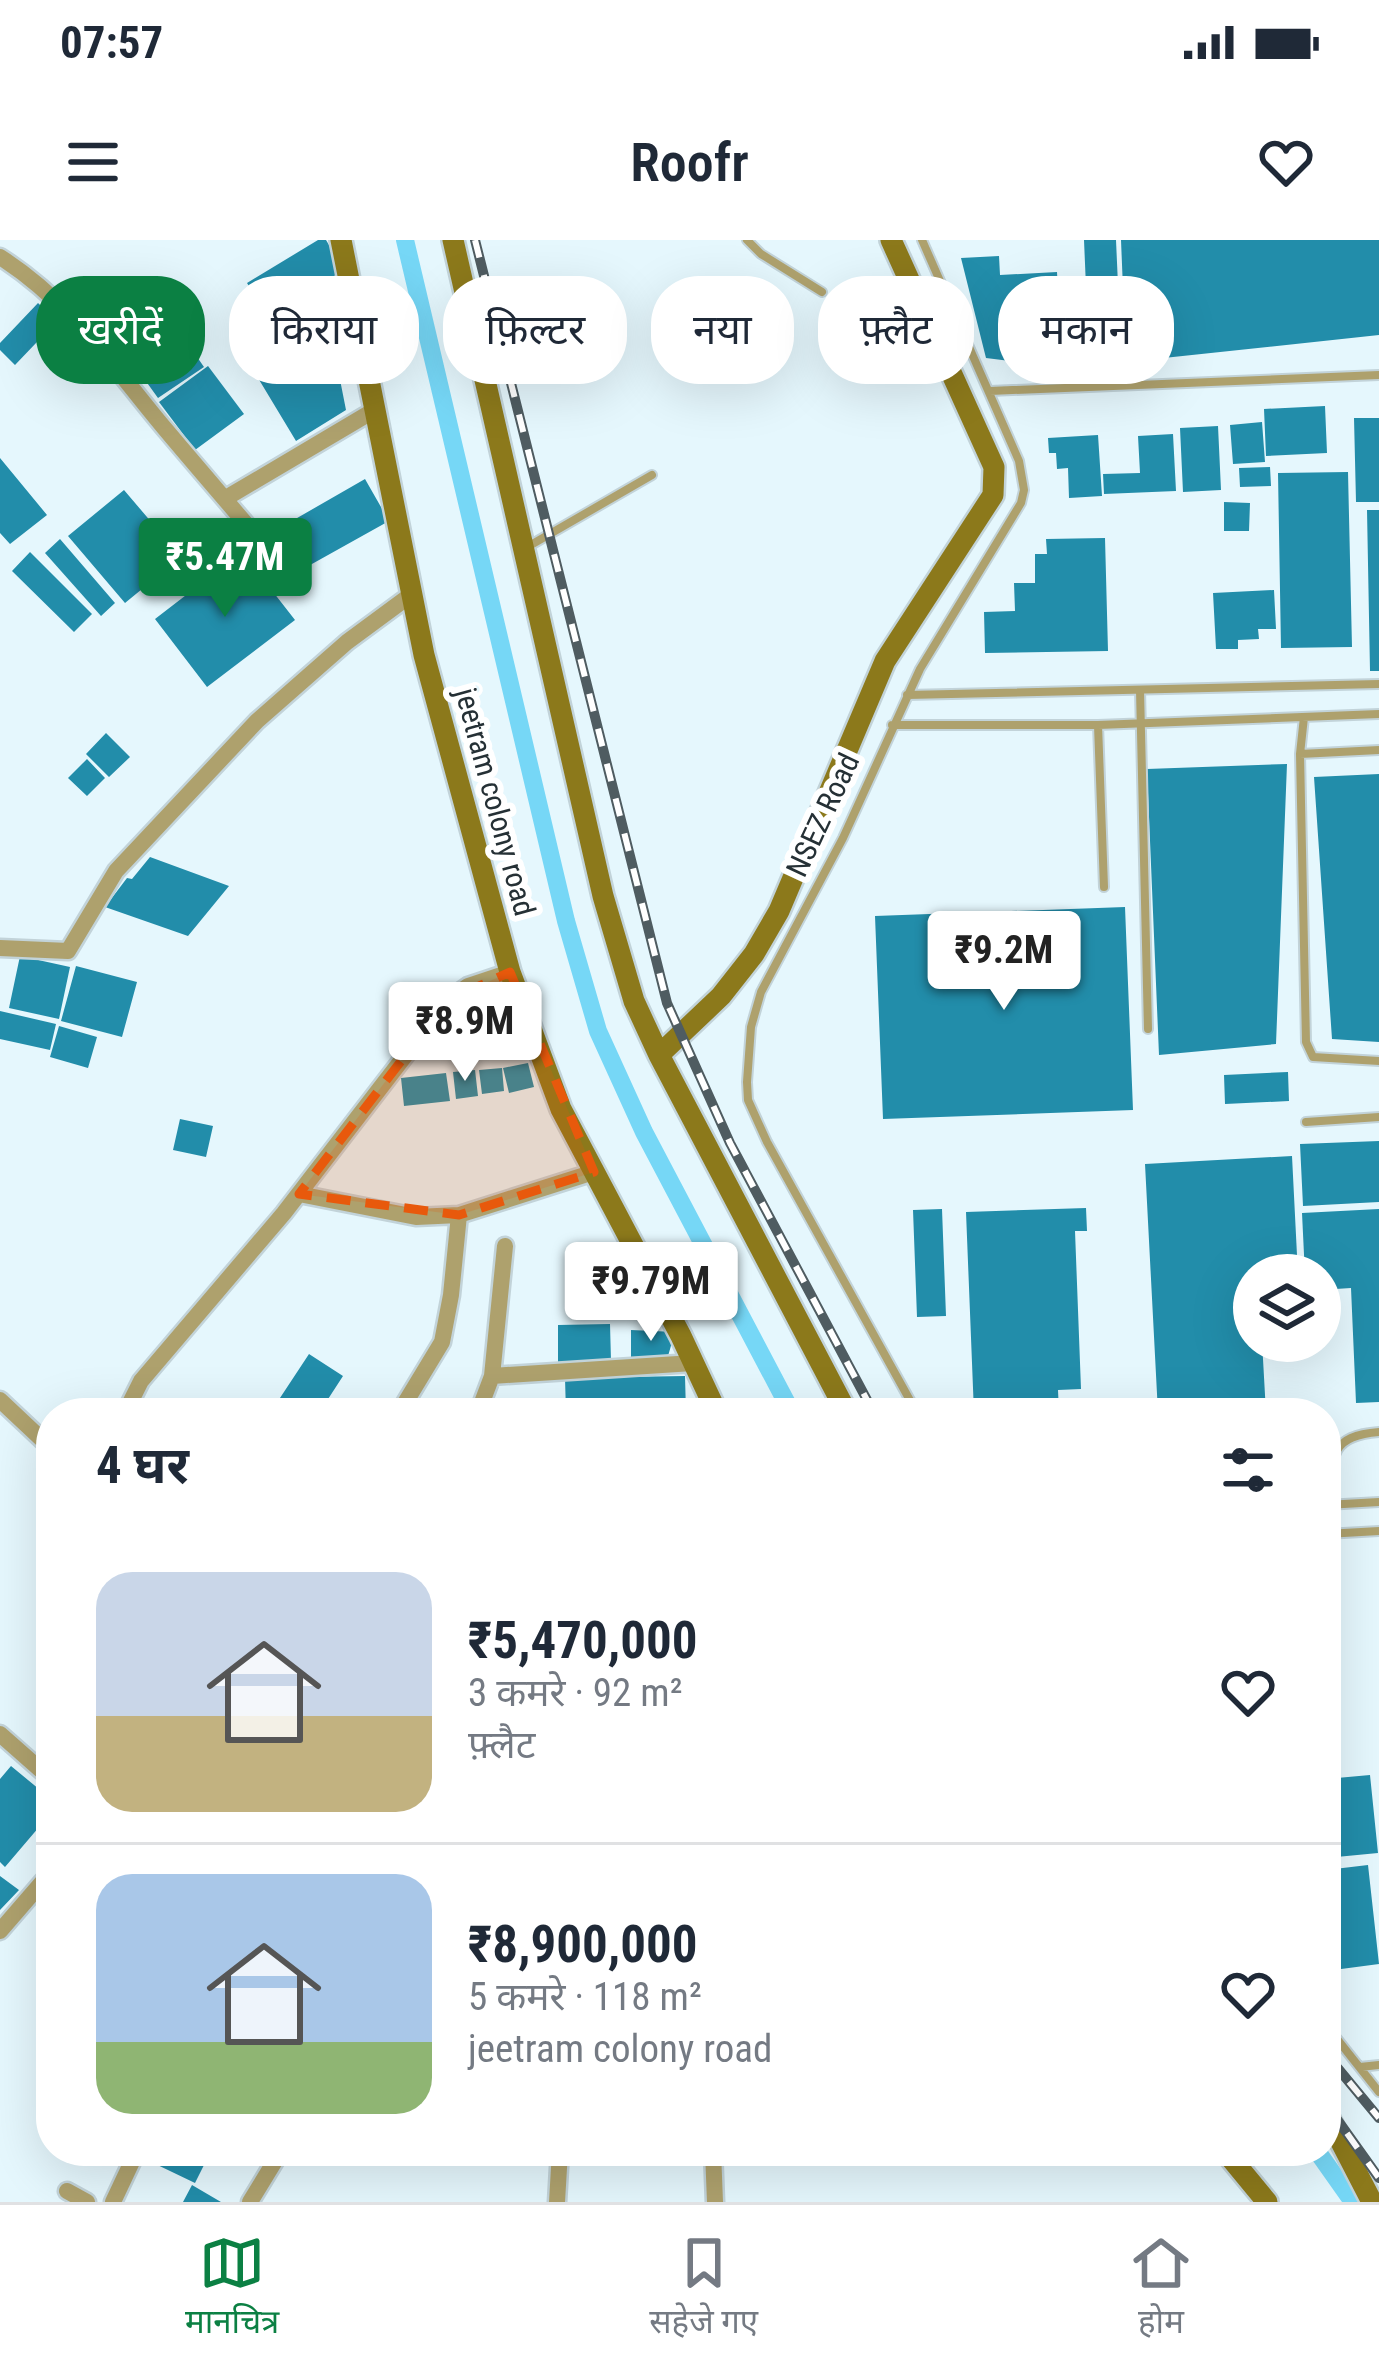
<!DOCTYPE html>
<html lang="hi">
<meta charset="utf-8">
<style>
:root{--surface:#fff;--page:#f2f2f3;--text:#1f2937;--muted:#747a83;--line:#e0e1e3;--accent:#0b8043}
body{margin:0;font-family:"Roboto Condensed","Noto Sans Devanagari",sans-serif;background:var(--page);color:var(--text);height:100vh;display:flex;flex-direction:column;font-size:45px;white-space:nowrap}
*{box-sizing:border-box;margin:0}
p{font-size:39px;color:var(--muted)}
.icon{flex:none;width:66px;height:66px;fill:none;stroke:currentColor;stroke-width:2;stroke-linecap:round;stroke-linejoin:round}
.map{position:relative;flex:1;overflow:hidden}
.side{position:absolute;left:36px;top:1158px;width:1305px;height:768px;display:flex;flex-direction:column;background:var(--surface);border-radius:48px;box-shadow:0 12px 48px #0002}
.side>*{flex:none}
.hud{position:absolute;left:36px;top:36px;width:1308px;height:108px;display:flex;gap:24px}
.tools{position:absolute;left:1233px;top:1014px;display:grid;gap:24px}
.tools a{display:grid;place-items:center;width:108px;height:108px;border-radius:50%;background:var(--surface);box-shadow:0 12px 48px #0002;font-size:60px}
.price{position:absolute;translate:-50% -102px;padding:0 27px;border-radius:12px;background:#fff;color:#222;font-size:39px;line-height:78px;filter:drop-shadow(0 3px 6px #0008)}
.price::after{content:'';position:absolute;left:50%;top:72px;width:36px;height:27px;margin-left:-18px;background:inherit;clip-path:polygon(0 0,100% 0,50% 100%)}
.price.active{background:var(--accent);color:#fff}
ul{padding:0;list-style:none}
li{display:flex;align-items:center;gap:36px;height:300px;padding:0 60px}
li+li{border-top:3px solid var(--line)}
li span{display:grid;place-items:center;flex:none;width:336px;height:240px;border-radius:36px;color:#555}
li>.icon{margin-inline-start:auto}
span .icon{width:144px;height:144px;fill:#fffc;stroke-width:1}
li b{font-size:51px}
h2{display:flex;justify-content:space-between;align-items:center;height:144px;padding:0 60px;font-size:51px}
.tag{padding:0 42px;border-radius:48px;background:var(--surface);box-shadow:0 12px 48px #0002;font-size:42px;line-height:108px}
.tag.active{background:var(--accent);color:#fff}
.status{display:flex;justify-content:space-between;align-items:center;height:84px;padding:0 60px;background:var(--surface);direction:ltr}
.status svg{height:33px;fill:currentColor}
header{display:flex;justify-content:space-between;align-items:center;height:156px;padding:0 60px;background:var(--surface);font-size:54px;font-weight:600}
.tabs{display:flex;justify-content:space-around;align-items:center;height:168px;border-top:3px solid var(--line);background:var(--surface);font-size:33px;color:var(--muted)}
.tabs a{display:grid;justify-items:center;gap:6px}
.tabs .active{color:var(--accent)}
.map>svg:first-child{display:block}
</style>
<div class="status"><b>07:57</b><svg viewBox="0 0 49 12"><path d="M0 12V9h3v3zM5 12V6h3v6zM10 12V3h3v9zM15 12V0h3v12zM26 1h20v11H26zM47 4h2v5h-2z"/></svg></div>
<header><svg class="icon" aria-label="menu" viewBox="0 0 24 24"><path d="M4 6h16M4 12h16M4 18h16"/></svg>Roofr<svg class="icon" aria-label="heart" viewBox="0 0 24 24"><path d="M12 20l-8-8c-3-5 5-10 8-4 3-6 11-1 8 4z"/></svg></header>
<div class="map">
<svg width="1379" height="1962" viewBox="0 0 1379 1962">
<rect width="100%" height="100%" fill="#e5f7fd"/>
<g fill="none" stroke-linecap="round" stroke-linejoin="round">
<path stroke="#76d7f6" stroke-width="18" d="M405,0L566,681L598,791L644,892L792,1173
M1317,1911L1353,1962"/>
</g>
<path fill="#228daa" d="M318,0H326L344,30L268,76L247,43Z
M1084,0H1116L1118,45L1086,47Z
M1121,0H1379V95L1126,122Z
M999,16L1000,35L1057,32L1060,90L1044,91L1045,101L1122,97L1124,135L986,118L961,18Z
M38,63L57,81L15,125L0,110V103Z
M331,94L346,170L296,201L255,133Z
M186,101L204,127L158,158L140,133Z
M208,126L244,174L195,210L159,162Z
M1325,166L1327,213L1266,216L1264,169Z
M1354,178H1379V262H1356Z
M1262,182L1265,222L1233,224L1230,185Z
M1218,186L1221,250L1183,252L1180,188Z
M1173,194L1176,251L1104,254L1103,234L1140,233L1138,196Z
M1098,195L1102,256L1069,258L1068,228L1057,229L1056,213H1049L1048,198Z
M0,218L47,275L10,304L0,293Z
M1270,227L1271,246L1240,247L1239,228Z
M1348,232L1352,407L1281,408L1278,233Z
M365,239L389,281L294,334L271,293Z
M124,250L181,317L125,363L68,296Z
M1224,262L1250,263L1249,291H1224Z
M1367,270H1379V431H1370Z
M1105,298L1108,411L985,413L984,372L1015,371L1014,343H1035V314H1047L1046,299Z
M60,299L115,363L101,376L45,313Z
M30,312L92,374L74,392L12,331Z
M242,312L295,380L207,447L155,379Z
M1274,350L1276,389H1258L1259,399L1238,400V409H1216L1213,353Z
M106,493L130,517L109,537L86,514Z
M87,519L105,538L87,556L68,538Z
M1287,524L1276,804L1159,815L1147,529Z
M1379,534V802L1332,799L1314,537Z
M150,617L229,646L188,696L105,667L127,638L132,639Z
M1125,667L1133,870L883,879L875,676Z
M20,716L70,727L59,779L9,768Z
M76,726L137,742L122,797L61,781Z
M0,771L56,784L50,810L0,799Z
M59,786L97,797L88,828L50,817Z
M528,823L534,847L509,853L503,828Z
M502,828L504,851L482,854L479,830Z
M475,830L478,856L456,859L453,832Z
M1288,832L1289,861L1225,864L1224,835Z
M446,833L450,861L404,866L401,838Z
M180,879L213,886L206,917L173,910Z
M1379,901V962L1303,966L1300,904Z
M1292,916L1298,1035H1254V1101H1262L1266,1173H1158L1145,924Z
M1086,968L1087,991H1075L1081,1149L1058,1150L1059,1173H974L966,972Z
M942,969L946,1076L917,1077L913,970Z
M1379,969V1162L1356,1163L1351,1048L1320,1050V1035H1305L1302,973Z
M610,1084L611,1121L558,1122V1085Z
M631,1090L675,1092L668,1116L631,1120Z
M309,1114L343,1136L319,1173H297L278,1161Z
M685,1136L686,1173H566L565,1138Z
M11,1526L51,1559V1573L5,1627L0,1622V1539Z
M1370,1535L1378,1613L1326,1618V1539Z
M1368,1625L1379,1724L1326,1731V1630Z
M0,1636L19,1650L0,1670Z
M149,1911H211L195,1943L145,1919Z
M980,1911H1002L1004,1923L982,1926Z
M192,1945L221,1962H183Z"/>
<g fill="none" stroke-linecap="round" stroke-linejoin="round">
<defs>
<path id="lane" d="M747,0L761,14L822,52
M990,151L1379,135
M529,306L652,235
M1140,450L1148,789
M907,455L1379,444
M1304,477L1300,514L1306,802L1313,817L1379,821
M892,485H1098L1379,474
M1098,485L1104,647
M1300,514L1379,510
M1306,882L1379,877
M917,1173L767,902L748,860L747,842L751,787L761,752L843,598L920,429L1021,263L1024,250L1019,221L922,0
M1326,1265L1379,1262
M1334,1265C1332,1220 1326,1196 1379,1192
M1326,1294L1379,1291
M1326,1336L1335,1494
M1326,1785L1379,1852
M1360,1827L1379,1825"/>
<path id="street" d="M0,17C72,63 113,127 166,190C208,240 251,289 292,339
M226,258L373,171
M0,708L68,711L116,631L257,481L347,402L412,354
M299,954L416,977L459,975L594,932
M492,1136L693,1123
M0,1160L51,1208
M125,1173L141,1141L284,973L448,760L468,746L510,732
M399,1173L442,1102L451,1055L459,975
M478,1173L492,1136L505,1006
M0,1494L51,1539
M0,1691L51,1632
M713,1911L715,1962
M67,1951L87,1962
M113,1962L137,1911
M250,1962L281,1911
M557,1962L560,1911"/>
<path id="secondary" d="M341,0L424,415L510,732L561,869L681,1096L717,1173
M453,0L603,656L634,761L659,815L847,1173
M659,815L721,756L754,714L779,671L885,421L993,255L994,227L891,0
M1326,1873L1372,1962
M1225,1911L1267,1962"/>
</defs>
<use href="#lane" stroke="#c2d3d9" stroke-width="12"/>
<use href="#street" stroke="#c2d3d9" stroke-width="21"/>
<use href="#secondary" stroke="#c2d3d9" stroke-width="26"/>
<use href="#lane" stroke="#aea16d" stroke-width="8"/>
<use href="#street" stroke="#aea16d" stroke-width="16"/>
<use href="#secondary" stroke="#8c791b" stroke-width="21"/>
<defs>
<path id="rail" d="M475,0L667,763L730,903L874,1173
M1326,1814L1379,1878
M1326,1864L1379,1938"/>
</defs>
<use href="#rail" stroke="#4f5c61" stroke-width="10"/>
<use href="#rail" stroke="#fff" stroke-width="6" stroke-dasharray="18" stroke-linecap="butt"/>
</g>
<path fill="#e8590c" fill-opacity="0.2" stroke="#e8590c" stroke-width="9" stroke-dasharray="24 15" stroke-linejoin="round" d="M510,732L594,932L459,975L299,954L448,760Z"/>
<g text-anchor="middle" stroke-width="12" stroke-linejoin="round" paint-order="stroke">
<g font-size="30" fill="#253035" stroke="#fff">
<text transform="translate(495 562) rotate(75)" y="10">jeetram colony road</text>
<text transform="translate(823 575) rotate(-65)" y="10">NSEZ Road</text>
</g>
</g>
</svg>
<div class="tools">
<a><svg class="icon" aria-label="layers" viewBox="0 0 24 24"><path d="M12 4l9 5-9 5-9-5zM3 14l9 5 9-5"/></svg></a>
</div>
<b class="price active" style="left:225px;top:380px">₹5.47M</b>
<b class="price" style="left:1004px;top:773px">₹9.2M</b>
<b class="price" style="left:465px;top:844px">₹8.9M</b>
<b class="price" style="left:651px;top:1104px">₹9.79M</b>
<div class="hud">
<a class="tag active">खरीदें</a>
<a class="tag">किराया</a>
<a class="tag">फ़िल्टर</a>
<a class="tag">नया</a>
<a class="tag">फ़्लैट</a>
<a class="tag">मकान</a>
</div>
<section class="side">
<h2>4 घर<svg class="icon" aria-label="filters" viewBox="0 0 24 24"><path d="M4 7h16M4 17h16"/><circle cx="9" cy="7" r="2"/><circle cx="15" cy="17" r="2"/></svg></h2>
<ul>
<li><span style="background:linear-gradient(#c9d6e8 60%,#c2b280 0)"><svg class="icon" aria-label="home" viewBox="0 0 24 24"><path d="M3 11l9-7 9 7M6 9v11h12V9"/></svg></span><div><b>₹5,470,000</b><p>3 कमरे · 92 m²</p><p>फ़्लैट</p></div><svg class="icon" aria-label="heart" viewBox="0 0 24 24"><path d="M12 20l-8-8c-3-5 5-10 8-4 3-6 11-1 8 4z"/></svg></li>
<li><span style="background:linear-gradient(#a9c7e8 70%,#8fb573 0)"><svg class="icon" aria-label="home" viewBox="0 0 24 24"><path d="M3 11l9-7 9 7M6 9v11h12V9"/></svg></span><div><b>₹8,900,000</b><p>5 कमरे · 118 m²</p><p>jeetram colony road</p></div><svg class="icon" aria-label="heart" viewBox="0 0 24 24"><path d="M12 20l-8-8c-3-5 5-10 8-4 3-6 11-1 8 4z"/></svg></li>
</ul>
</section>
</div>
<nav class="tabs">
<a class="active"><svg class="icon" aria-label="map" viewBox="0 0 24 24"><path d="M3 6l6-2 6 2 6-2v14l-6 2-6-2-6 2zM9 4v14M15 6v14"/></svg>मानचित्र</a>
<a><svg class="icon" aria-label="saved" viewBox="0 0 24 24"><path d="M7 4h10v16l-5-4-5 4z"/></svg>सहेजे गए</a>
<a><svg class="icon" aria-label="home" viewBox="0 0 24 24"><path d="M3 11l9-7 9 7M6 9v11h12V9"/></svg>होम</a>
</nav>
